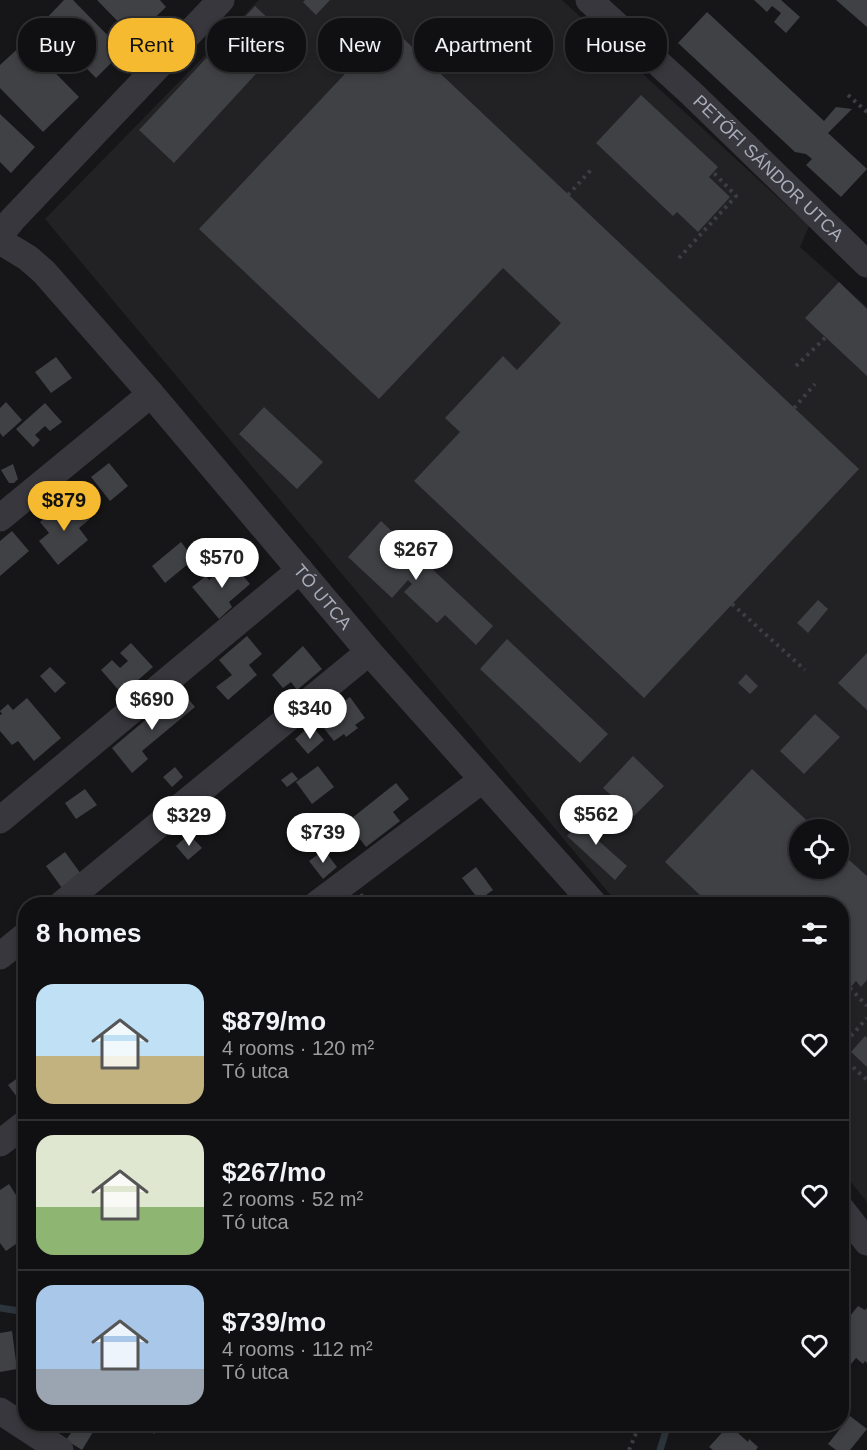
<!DOCTYPE html>
<meta charset="utf-8">
<style>
:root{--surface:#101012;--page:#1e1e20;--text:#f1f3f6;--muted:#9c9d9f;--line:#303032;--accent:#f5ba30}
body{margin:0;font-family:Helvetica,sans-serif;background:var(--page);color:var(--text);height:100vh;display:flex;flex-direction:column;font-size:22px;white-space:nowrap}
*{box-sizing:border-box;margin:0}
p{font-size:20px;color:var(--muted)}
.icon{flex:none;width:33px;height:33px;fill:none;stroke:currentColor;stroke-width:2;stroke-linecap:round;stroke-linejoin:round}
.map{position:relative;flex:1;overflow:hidden}
.sheet{position:absolute;left:18px;top:897px;width:831px;height:534px;display:flex;flex-direction:column;background:var(--surface);border-radius:24px;box-shadow:0 3px 9px #0003,0 0 0 2px var(--line)}
.sheet>*{flex:none}
.hud{position:absolute;left:18px;top:18px;width:831px;height:54px;display:flex;gap:12px}
.buttons{position:absolute;left:789px;top:819px;display:grid;gap:12px}
.buttons a{display:grid;place-items:center;width:60px;height:60px;border-radius:50%;background:var(--surface);box-shadow:0 3px 9px #0003,0 0 0 2px var(--line);font-size:30px}
.price{position:absolute;translate:-50% -51px;padding:0 14px;border-radius:21px;background:#fff;color:#222;font-size:20px;line-height:39px;filter:drop-shadow(0 2px 3px #0008)}
.price::after{content:'';position:absolute;left:50%;top:36px;width:18px;height:14px;margin-left:-9px;background:inherit;clip-path:polygon(0 0,100% 0,50% 100%)}
.price.on{background:var(--accent);color:#111}
ul{padding:0;list-style:none}
li{display:flex;align-items:center;gap:18px;height:150px;padding:0 18px}
li+li{border-top:2px solid var(--line)}
li span{display:grid;place-items:center;flex:none;width:168px;height:120px;border-radius:18px;color:#555}
li>.icon{margin-inline-start:auto}
span .icon{width:72px;height:72px;fill:#fffc;stroke-width:1}
li b{font-size:26px}
h2{display:flex;justify-content:space-between;align-items:center;height:72px;padding:0 18px;font-size:26px}
.chip{padding:0 21px;border-radius:24px;background:var(--surface);box-shadow:0 3px 9px #0003,0 0 0 2px var(--line);font-size:21px;line-height:54px}
.chip.on{background:var(--accent);color:#111}
.map>svg:first-child{display:block}
</style>
<div class="map">
<svg width="867" height="1450" viewBox="0 0 867 1450">
<rect width="100%" height="100%" fill="#161618"/>
<path fill="#222225" fill-rule="evenodd" d="M259,0H562L809,226L800,247L867,307V1202L842,1171V904H618L45,219ZM800,830H838V868H800Z"/>
<g fill="none" stroke-linecap="round" stroke-linejoin="round">
<path stroke="#2c343c" stroke-width="7" d="M0,1308L26,1312
M660,1450L668,1424"/>
</g>
<path fill="#404145" d="M64,0H73L123,51L96,78L42,23Z
M97,0H160L166,7L134,38Z
M305,0H330L316,15L303,2Z
M754,0H781L800,17L786,33L774,22L781,13L772,6L767,12Z
M836,0H867V27Z
M255,6L289,38L174,163L139,130Z
M707,12L824,121L836,107L852,109L828,133L867,169L841,197L806,165L812,159L806,154L795,152L678,43Z
M390,26L859,469L644,698L414,481L460,432L445,418L503,356L517,370L561,323L503,268L379,399L199,229Z
M25,42L79,97L43,132L0,88V65Z
M641,95L718,167L709,177L730,197L698,232L677,212L673,216L596,143Z
M0,114L35,147L11,173L0,162Z
M839,282L867,309V376L805,318Z
M56,357L72,378L51,393L35,372Z
M6,402L22,420L3,437L0,433V408Z
M45,403L62,422L50,431L45,426L35,435L40,440L33,447L16,429Z
M264,407L323,462L297,489L239,434Z
M109,463L128,486L110,501L91,477Z
M13,464L18,479L14,483H9L1,470Z
M73,500L90,519L79,528L88,540L58,565L39,541L49,533L40,522L59,506L62,510Z
M381,521L493,626L476,645L445,615L437,623L404,592L412,584L408,580L392,598L348,557Z
M12,531L29,551L0,576V541Z
M181,542L194,559L165,583L152,566Z
M230,546L237,553L228,561L222,553Z
M231,562L250,584L229,602L232,607L219,619L192,587L206,576L209,580Z
M818,600L828,609L808,633L797,623Z
M247,636L262,654L249,665L257,675L228,700L216,687L232,675L219,660Z
M507,639L608,734L580,763L480,669Z
M131,643L153,667L122,694L101,670L112,660L120,668L128,661L120,653Z
M303,646L322,669L297,690L291,682L283,688L272,675Z
M867,653V710L838,683Z
M50,667L66,683L55,693L40,676Z
M746,674L758,686L750,694L738,683Z
M181,690L195,707L142,751L148,759L132,773L112,748Z
M350,697L365,718L355,725L358,728L346,737L344,734L334,741L318,721Z
M27,698L61,738L34,761L18,741L12,745L0,731V715L2,714L0,711L8,704L13,710Z
M815,714L840,737L804,774L780,751Z
M311,725L324,740L308,754L295,739Z
M633,756L664,786L634,816L603,788Z
M318,766L334,787L312,804L296,782Z
M175,767L183,777L172,787L163,777Z
M752,769L817,830H800V868H838V850L867,876V980L861,987L856,981L842,997V904H694L702,897L665,862Z
M292,772L298,779L287,787L281,780Z
M396,783L409,799L393,812L400,821L366,847L347,822Z
M85,789L97,805L76,819L65,803Z
M588,812L601,823L591,834L627,866L615,880L567,836Z
M189,834L202,848L188,860L176,846Z
M324,850L337,867L323,879L309,861Z
M65,852L81,874L62,888L46,866Z
M476,867L493,890L479,900L462,878Z
M362,893L370,904H348Z
M865,1036L867,1038V1067L851,1052Z
M26,1072V1103L23,1105L8,1085Z
M9,1184L16,1195L20,1192L26,1199V1237L6,1251L0,1243V1190Z
M858,1306L865,1310L867,1308V1363L865,1361L863,1364L856,1358L846,1370L842,1366V1326Z
M12,1331L17,1369L0,1372V1333Z
M850,1416L867,1429L850,1450H836L828,1444Z
M77,1424L93,1432L82,1450L66,1440Z
M144,1424H164L154,1434Z
M729,1425L748,1442L749,1439L758,1447L756,1450H713L709,1447Z"/>
<g fill="none" stroke-linecap="round" stroke-linejoin="round">
<path stroke="#3d3e44" stroke-width="4" stroke-dasharray="3 4.5" stroke-linecap="butt" d="M432,66L456,38
M848,95L867,112
M568,195L591,170
M679,258L736,196L713,172
M796,366L826,337
M794,408L815,384
M732,604L805,670
M850,988L867,1006
M842,1055V1046L867,1018
M842,1057L867,1080
M629,1450L640,1424"/>
<g stroke="#37373d" stroke-width="27">
<path id="s1" d="M589,0L691,93L867,264"/>
<path d="M0,235L12,220L221,0"/>
<path id="s2" d="M0,241L28,258L44,272L151,394L369,652L594,904"/>
<path d="M0,518L151,394"/>
<path d="M0,820L300,570"/>
<path d="M62,904L369,652"/>
<path d="M317,904L482,780"/>
<path d="M0,956L26,935"/>
<path d="M0,1143L26,1123"/>
<path d="M842,1210L867,1242"/>
<path d="M0,1411L60,1450"/>
</g>
</g>
<g text-anchor="middle" stroke-width="5" stroke-linejoin="round" paint-order="stroke">
<g font-size="18" fill="#a8acb8" stroke="#111113">
<text dy="6" stroke="none"><textPath href="#s1" startOffset="246">PETŐFI SÁNDOR UTCA</textPath></text>
<text dy="6" stroke="none"><textPath href="#s2" startOffset="482">TÓ UTCA</textPath></text>
</g>
</g>
</svg>
<div class="buttons">
<a><svg class="icon" aria-label="locate" viewBox="0 0 24 24"><circle cx="12" cy="12" r="6"/><path d="M12 2v4M12 18v4M2 12h4M18 12h4"/></svg></a>
</div>
<b class="price on" style="left:64px;top:532px">$879</b>
<b class="price" style="left:416px;top:581px">$267</b>
<b class="price" style="left:222px;top:589px">$570</b>
<b class="price" style="left:152px;top:731px">$690</b>
<b class="price" style="left:310px;top:740px">$340</b>
<b class="price" style="left:596px;top:846px">$562</b>
<b class="price" style="left:189px;top:847px">$329</b>
<b class="price" style="left:323px;top:864px">$739</b>
<div class="hud">
<a class="chip">Buy</a>
<a class="chip on">Rent</a>
<a class="chip">Filters</a>
<a class="chip">New</a>
<a class="chip">Apartment</a>
<a class="chip">House</a>
</div>
<section class="sheet">
<h2>8 homes<svg class="icon" aria-label="filters" viewBox="0 0 24 24"><path d="M4 7h16M4 17h16"/><circle cx="9" cy="7" r="2"/><circle cx="15" cy="17" r="2"/></svg></h2>
<ul>
<li><span style="background:linear-gradient(#bfe0f5 60%,#c2b280 0)"><svg class="icon" aria-label="home" viewBox="0 0 24 24"><path d="M3 11l9-7 9 7M6 9v11h12V9"/></svg></span><div><b>$879/mo</b><p>4 rooms · 120 m²</p><p>Tó utca</p></div><svg class="icon" aria-label="heart" viewBox="0 0 24 24"><path d="M12 20l-8-8c-3-5 5-10 8-4 3-6 11-1 8 4z"/></svg></li>
<li><span style="background:linear-gradient(#dfe7d0 60%,#8fb573 0)"><svg class="icon" aria-label="home" viewBox="0 0 24 24"><path d="M3 11l9-7 9 7M6 9v11h12V9"/></svg></span><div><b>$267/mo</b><p>2 rooms · 52 m²</p><p>Tó utca</p></div><svg class="icon" aria-label="heart" viewBox="0 0 24 24"><path d="M12 20l-8-8c-3-5 5-10 8-4 3-6 11-1 8 4z"/></svg></li>
<li><span style="background:linear-gradient(#a9c7e8 70%,#9aa5b1 0)"><svg class="icon" aria-label="home" viewBox="0 0 24 24"><path d="M3 11l9-7 9 7M6 9v11h12V9"/></svg></span><div><b>$739/mo</b><p>4 rooms · 112 m²</p><p>Tó utca</p></div><svg class="icon" aria-label="heart" viewBox="0 0 24 24"><path d="M12 20l-8-8c-3-5 5-10 8-4 3-6 11-1 8 4z"/></svg></li>
</ul>
</section>
</div>
